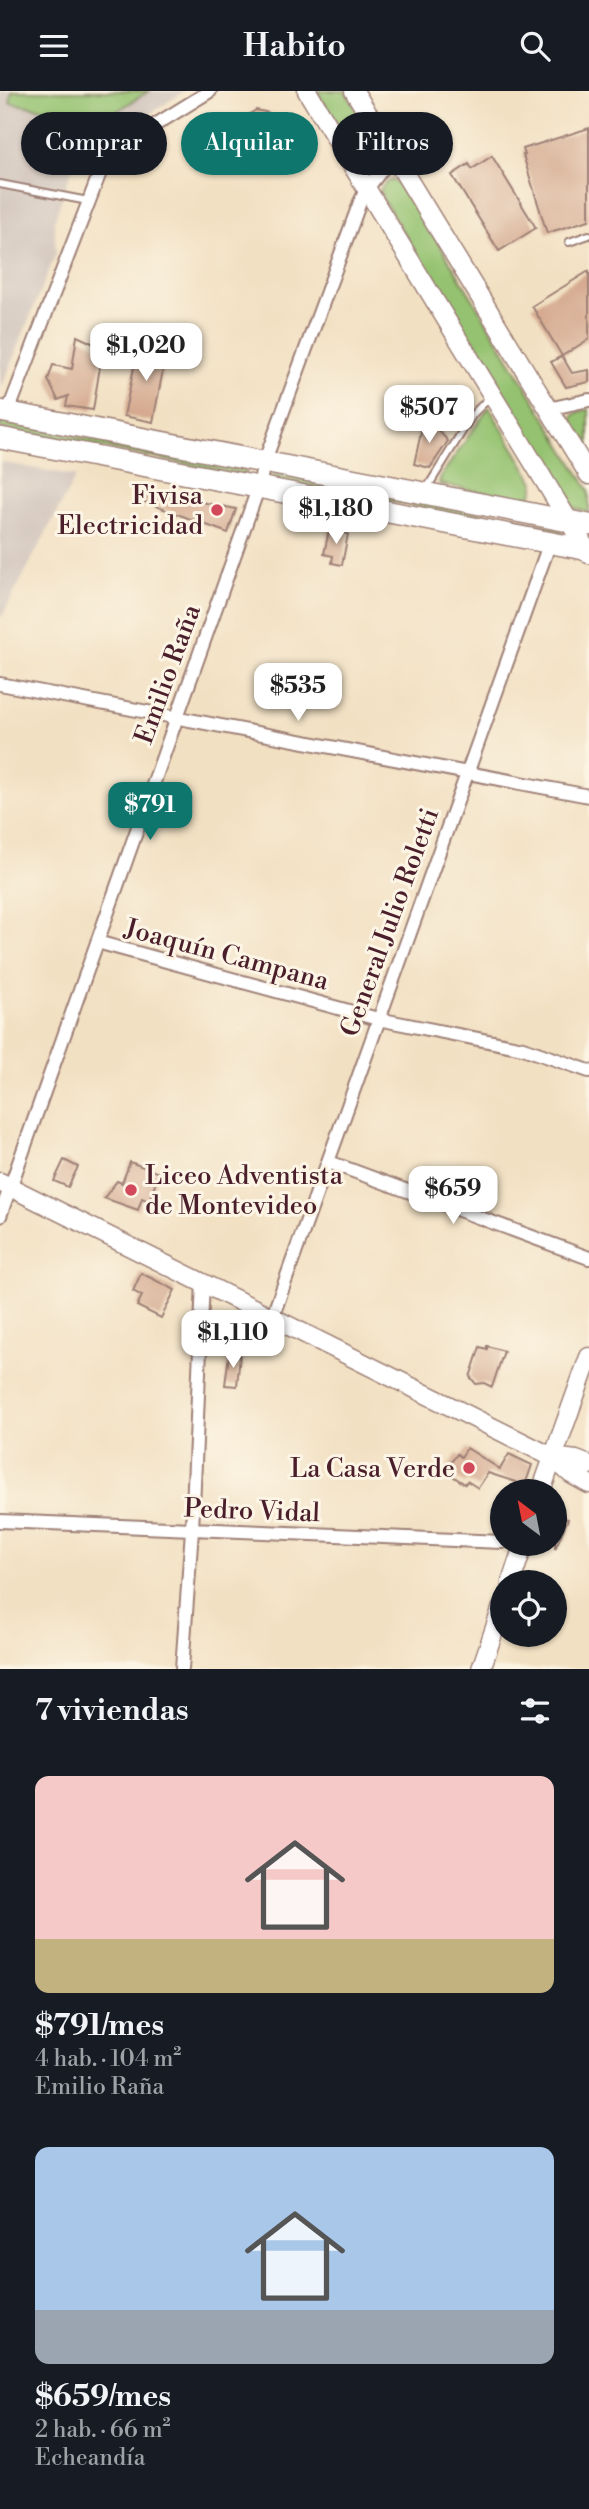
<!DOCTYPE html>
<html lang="es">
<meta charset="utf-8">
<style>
:root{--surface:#171b24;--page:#20242c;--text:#f1f3f6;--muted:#9ea1a6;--accent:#0f766e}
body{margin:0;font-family:"Libre Bodoni",serif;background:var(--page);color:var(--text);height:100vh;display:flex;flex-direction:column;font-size:26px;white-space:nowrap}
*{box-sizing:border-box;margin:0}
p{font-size:23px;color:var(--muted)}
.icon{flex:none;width:38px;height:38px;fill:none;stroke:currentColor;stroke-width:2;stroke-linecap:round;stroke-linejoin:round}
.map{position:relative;height:1578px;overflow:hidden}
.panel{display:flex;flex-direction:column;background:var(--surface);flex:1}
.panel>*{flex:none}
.top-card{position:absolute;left:21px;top:21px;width:548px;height:63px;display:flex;gap:14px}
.needle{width:46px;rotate:328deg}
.buttons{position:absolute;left:490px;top:1388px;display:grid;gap:14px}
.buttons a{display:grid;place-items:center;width:77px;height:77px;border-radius:50%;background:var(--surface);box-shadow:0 2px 5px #0004;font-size:35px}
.price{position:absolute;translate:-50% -60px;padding:0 16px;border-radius:14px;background:#fff;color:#222;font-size:23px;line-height:46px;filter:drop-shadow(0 2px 4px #0008)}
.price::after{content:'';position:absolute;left:50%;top:42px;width:21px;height:16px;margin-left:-10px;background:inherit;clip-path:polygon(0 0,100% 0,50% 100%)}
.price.on{background:var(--accent);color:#fff}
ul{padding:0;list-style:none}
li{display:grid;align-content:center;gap:14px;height:371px;padding:0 35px}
li span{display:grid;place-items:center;height:217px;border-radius:14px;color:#555}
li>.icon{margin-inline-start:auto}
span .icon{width:126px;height:126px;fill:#fffc;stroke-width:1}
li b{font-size:30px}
h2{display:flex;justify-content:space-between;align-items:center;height:84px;padding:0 35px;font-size:30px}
.chip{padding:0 24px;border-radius:32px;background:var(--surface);box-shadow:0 2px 5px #0004;font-size:24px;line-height:63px}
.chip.on{background:var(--accent);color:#fff}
header{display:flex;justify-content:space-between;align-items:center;height:91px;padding:0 35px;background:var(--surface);font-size:32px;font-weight:600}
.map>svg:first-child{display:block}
</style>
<header><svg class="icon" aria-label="menu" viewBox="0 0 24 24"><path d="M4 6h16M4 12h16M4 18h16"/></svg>Habito<svg class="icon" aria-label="search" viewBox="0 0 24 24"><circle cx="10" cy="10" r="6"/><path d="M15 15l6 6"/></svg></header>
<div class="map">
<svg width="589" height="1578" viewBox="0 0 589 1578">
<rect width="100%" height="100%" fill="#fcf5e5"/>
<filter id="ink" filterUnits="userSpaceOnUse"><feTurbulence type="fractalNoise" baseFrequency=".0143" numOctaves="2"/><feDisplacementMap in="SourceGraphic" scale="14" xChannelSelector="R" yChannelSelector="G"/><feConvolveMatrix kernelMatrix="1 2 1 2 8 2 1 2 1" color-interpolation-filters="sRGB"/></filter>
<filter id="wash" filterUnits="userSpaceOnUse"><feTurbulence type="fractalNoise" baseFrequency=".00686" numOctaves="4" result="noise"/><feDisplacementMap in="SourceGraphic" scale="28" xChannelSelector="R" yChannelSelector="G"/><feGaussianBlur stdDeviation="1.57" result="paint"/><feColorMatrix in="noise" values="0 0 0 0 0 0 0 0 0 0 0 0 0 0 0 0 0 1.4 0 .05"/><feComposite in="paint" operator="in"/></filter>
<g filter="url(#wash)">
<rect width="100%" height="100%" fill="#f2e0c2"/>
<path fill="#cec1b9" d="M0,0H185L74,72L54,130L56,162L0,300Z
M0,371L76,385L0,529Z"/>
<path fill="#94c270" stroke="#6f704e" stroke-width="2" d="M12,0H149L82,42L73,23L10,12Z
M317,0H345L371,43C372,51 368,57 359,59L351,55Z
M393,89L404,95L589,399V422L573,417L383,108L380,99L385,92Z
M489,316L534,391V399L531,404L520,409L439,393L441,385Z
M589,318V365L572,337L573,325L578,321Z
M0,331L243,378L247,382L243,384L0,337Z
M276,383L559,437L562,443L273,389V384Z"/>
<g id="blocks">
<path fill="#d5aa90" d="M256,19L269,22L281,42L252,61L234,33Z
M589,37V129L547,142L523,64H525L523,58Z
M492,65L536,137L499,160L452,84L469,73L472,78Z
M589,180V248L562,265L572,282L589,279V291L566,296L551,271L562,265L532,215Z
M77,245L103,257L93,319L66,315L68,305L58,309L48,289L53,274L72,278Z
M139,252L167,258L153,331L124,325Z
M425,324L448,350L430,377L414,373Z
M137,398L236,418L228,442L134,407Z
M329,439L348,443L342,474L332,472L333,465L324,463Z
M64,1069L78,1076L68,1096L54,1090Z
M130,1071L159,1082L149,1110L142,1107L138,1119L104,1107L117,1090L122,1092Z
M141,1182L175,1199L161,1227L137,1215L142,1205L133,1200Z
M487,1255L504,1260L492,1296L484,1292L476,1293L470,1286L480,1256L487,1258Z
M229,1263L240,1264L237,1295L225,1294Z
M467,1357L500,1378L509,1363L532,1374L525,1394L488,1382L478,1397L467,1390L465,1393L445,1380L457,1363L461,1366Z
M555,1423L568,1428L555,1458Z"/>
</g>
</g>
<g filter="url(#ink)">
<use href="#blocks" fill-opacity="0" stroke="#9e8076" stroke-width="2"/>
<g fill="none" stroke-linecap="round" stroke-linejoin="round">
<defs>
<path id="lane" d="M0,93L88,110
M569,151L589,144
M427,397L473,323L490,306"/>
<path id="street" d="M548,318L589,309
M8,321L104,71L113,60L210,0
M0,593L589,705
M97,851L378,928L523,957L589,980
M329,1071L589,1167
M0,1125L259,395L264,372L360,111L366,99L393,64
M272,1227L550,451
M0,1430L502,1451
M182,1578L192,1439L203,1191"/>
<path id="secondary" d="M307,0L589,463
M354,0L589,384
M0,1091L552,1366L571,1383L589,1393
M552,1366L576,1369L589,1374
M541,1400L589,1266
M511,1491L524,1452
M481,1578L502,1516"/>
<path id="primary" d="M0,320L589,434
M0,347L589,459"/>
</defs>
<use href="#lane" stroke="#9e8076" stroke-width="10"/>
<use href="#street" stroke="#9e8076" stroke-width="16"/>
<use href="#secondary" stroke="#9e8076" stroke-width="21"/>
<use href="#primary" stroke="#9e8076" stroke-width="24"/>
<use href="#lane" stroke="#fff" stroke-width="6"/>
<use href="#street" stroke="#fff" stroke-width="12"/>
<use href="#secondary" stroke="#fff" stroke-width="18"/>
<use href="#primary" stroke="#fff" stroke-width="21"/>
</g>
</g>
<g fill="#d1495b" stroke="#fcf5e5" stroke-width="2.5">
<circle cx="217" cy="419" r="7"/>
<circle cx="131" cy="1099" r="7"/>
<circle cx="469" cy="1377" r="7"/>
</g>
<g text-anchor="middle" stroke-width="6" stroke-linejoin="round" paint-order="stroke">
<g font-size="26" fill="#4a1f2b" stroke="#fcf5e5" text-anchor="end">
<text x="203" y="413">Fivisa<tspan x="203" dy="30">Electricidad</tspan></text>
<text x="145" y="1093" text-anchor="start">Liceo Adventista<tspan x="145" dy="30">de Montevideo</tspan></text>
<text x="455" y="1386">La Casa Verde</text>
</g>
<g font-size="26" fill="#4a1f2b" stroke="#fcf5e5">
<text transform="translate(167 583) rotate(-70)" y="9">Emilio Raña</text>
<text transform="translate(389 831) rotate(-70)" y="9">General Julio Roletti</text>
<text transform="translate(227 863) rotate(15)" y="9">Joaquín Campana</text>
<text transform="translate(252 1419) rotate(2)" y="9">Pedro Vidal</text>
</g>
</g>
</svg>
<div class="buttons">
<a><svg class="needle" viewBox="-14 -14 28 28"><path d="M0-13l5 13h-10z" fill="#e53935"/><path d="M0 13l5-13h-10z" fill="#9ea1a6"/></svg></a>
<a><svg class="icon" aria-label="locate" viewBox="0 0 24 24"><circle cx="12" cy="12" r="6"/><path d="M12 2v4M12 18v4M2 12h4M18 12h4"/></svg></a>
</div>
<b class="price" style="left:146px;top:292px">$1,020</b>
<b class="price" style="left:429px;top:354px">$507</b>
<b class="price" style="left:336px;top:455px">$1,180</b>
<b class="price" style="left:298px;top:632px">$535</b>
<b class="price on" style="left:150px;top:751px">$791</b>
<b class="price" style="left:453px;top:1135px">$659</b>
<b class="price" style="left:233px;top:1279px">$1,110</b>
<div class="top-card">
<a class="chip">Comprar</a>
<a class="chip on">Alquilar</a>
<a class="chip">Filtros</a>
</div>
</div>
<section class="panel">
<h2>7 viviendas<svg class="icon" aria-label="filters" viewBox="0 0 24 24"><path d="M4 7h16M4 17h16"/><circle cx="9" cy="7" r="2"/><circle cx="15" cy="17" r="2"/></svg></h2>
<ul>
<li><span style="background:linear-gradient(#f6c9c9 75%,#c2b280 0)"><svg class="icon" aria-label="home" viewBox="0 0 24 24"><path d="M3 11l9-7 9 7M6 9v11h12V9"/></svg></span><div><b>$791/mes</b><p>4 hab. · 104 m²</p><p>Emilio Raña</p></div></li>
<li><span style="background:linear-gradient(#a9c7e8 75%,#9aa5b1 0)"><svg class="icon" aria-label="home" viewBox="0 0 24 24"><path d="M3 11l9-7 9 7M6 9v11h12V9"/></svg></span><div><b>$659/mes</b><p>2 hab. · 66 m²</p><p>Echeandía</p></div></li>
</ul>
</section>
